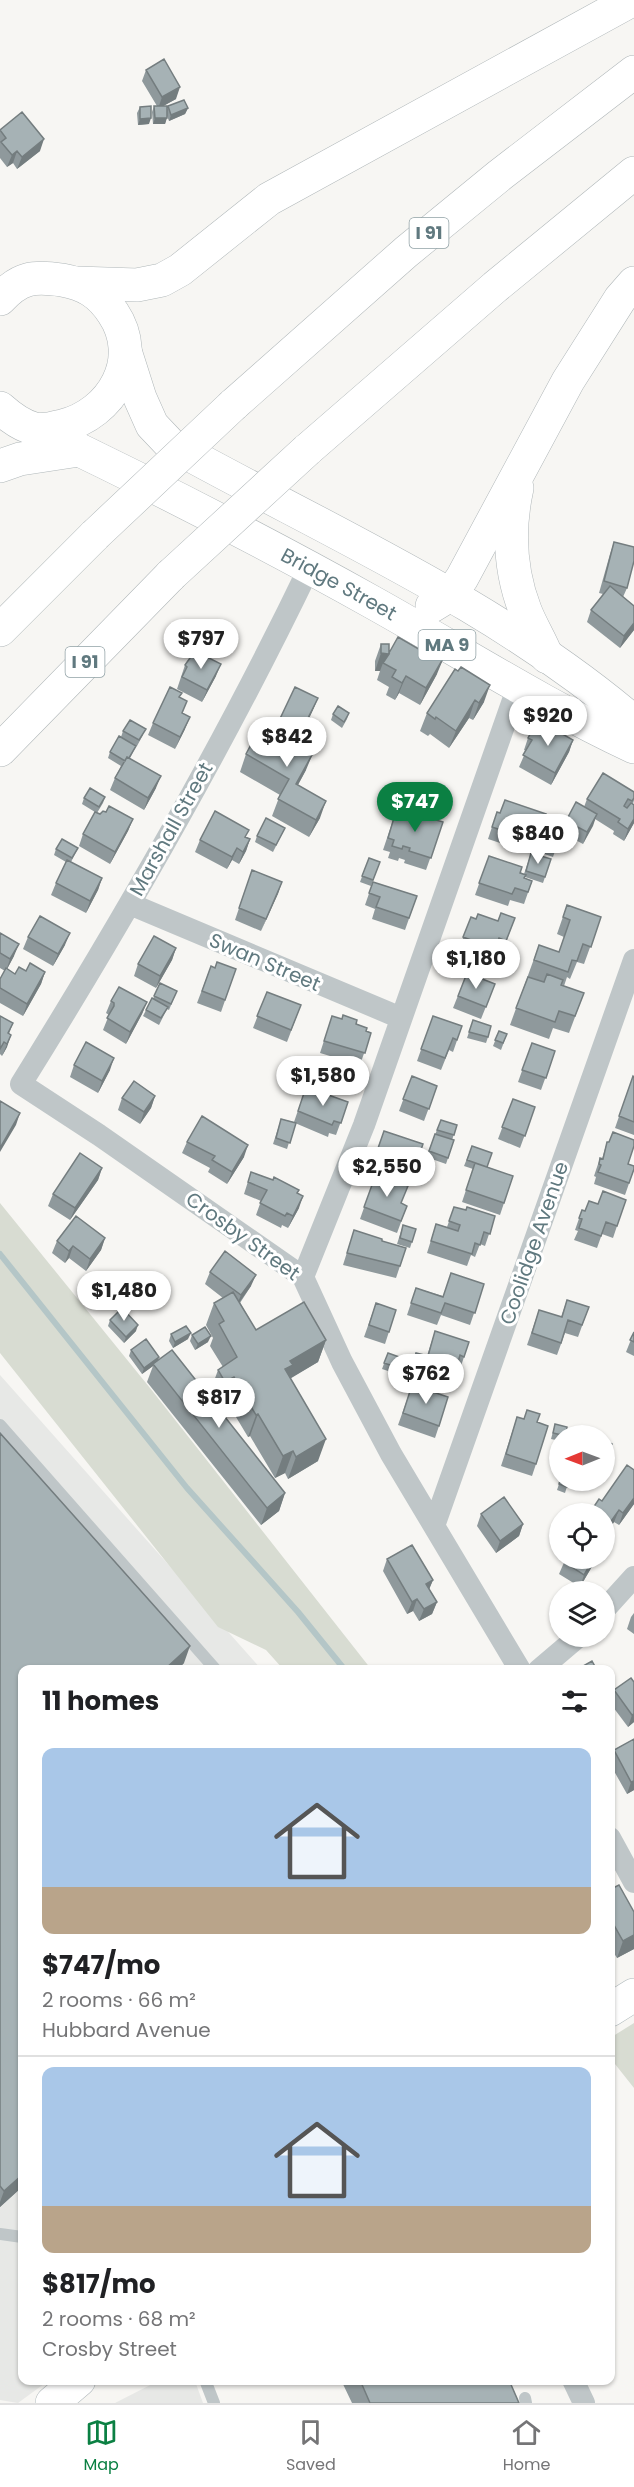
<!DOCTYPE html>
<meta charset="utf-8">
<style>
:root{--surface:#fff;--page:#f6f6f6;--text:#202124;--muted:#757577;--line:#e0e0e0;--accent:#0b8043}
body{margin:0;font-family:Poppins,sans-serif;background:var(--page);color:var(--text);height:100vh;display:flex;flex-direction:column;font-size:22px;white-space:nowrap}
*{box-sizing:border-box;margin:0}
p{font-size:20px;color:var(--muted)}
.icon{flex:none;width:33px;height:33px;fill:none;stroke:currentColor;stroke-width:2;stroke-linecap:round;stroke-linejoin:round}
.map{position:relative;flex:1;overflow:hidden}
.details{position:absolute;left:18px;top:1665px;width:597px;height:720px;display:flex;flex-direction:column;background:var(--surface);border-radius:12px;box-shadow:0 2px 4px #0004}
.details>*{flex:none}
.needle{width:39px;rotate:269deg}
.buttons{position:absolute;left:549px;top:1425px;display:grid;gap:12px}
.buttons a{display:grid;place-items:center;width:66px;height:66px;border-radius:50%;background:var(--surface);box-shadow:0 2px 4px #0004;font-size:30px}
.price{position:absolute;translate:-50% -51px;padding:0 14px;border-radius:21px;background:#fff;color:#222;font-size:20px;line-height:39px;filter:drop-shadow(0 2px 3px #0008)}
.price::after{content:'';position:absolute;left:50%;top:36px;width:18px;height:14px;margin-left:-9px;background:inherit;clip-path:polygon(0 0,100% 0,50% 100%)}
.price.selected{background:var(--accent);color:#fff}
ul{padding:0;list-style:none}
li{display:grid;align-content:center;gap:12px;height:318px;padding:0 24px}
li+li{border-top:2px solid var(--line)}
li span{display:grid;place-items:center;height:186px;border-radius:12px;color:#555}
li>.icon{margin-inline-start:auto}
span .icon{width:108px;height:108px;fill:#fffc;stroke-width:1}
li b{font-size:26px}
h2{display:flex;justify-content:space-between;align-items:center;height:72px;padding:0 24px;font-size:26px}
.menu{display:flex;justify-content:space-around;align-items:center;height:84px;border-top:2px solid var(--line);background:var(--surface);font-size:16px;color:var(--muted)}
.menu a{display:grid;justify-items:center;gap:3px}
.menu .selected{color:var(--accent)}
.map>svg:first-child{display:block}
</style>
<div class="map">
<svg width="634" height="2403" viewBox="0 0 634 2403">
<rect width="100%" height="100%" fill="#f7f6f3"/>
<path fill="#e7e8e6" d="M0,1375L261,1669L22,1670V2380L48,2381L18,2403L0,2400Z
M160,2380L195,2381L203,2403H115Z"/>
<path fill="#d8dcd2" d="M0,1203L150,1388L371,1669H283L266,1650L218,1627L0,1353Z
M634,2023V2088L611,2059L610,2038Z"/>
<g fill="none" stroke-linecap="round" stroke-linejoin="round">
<path stroke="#b4c6c7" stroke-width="6" d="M0,1254L187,1488L298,1612L345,1670"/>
<defs>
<path id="secondary" d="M610,2010L634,1995
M52,2403L79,2380"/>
<path id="primary" d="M0,466L20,459L79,450"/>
<g id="highway">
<path d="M77,283L137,285L162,280L180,270L269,199L632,0"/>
<path d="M0,299C20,277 34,276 62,280C85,284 100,293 113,313C144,359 112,414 62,426C54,428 44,431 35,429C22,426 10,417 0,408"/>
<path d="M126,354L140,398L152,425L170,444C327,531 497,605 634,722"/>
<path d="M233,405L406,252L500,175L634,72"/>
<path id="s1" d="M38,430C151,484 263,541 372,602C460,651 544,705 634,747"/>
<path d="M307,450L495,287L634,173"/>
<path d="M517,488C508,529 510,571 525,610C531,626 541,641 547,657"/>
<path d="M432,606L450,595L462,578L568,381L620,299L634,283"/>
<path d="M0,630L95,535"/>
<path d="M0,750L171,575"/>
</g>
</defs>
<use href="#secondary" stroke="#afb8bb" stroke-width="34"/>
<use href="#primary" stroke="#b0b8ba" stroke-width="34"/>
<use href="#highway" stroke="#b0b7b9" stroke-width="34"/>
<path stroke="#bfc6c8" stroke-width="12" d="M0,1425L216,1670
M0,2234L22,2237
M205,2380L214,2403
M525,2398L526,2403"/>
<path stroke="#bfc6c8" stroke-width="22" d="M309,568C224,745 125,917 21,1084L99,1135L303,1277L342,1362L391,1454L520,1670
M130,904L401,1018
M303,1277L364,1125L518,686
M434,1526L634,960
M604,1610L634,1577
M539,1670L579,1636
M610,1838L634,1882
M573,2380L584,2403"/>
<use href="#secondary" stroke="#fff" stroke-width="33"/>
<use href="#primary" stroke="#fff" stroke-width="33"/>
<use href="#highway" stroke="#fff" stroke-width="33"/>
<defs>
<path id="highway-bridge" d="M95,535L233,405
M171,575L307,450"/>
</defs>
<use href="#highway-bridge" stroke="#b0b7b9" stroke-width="34" stroke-linecap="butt"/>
<use href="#highway-bridge" stroke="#fff" stroke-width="33"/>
</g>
<path fill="#8f999c" d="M146,70L176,99L163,106L167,109L168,106L188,108L185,114L169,121L167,116L165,124H153L152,112L154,106H157L142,81Z
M140,107L149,124L138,125L137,113Z
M0,130L40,151L17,169L13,163L7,167L0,158Z
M614,542L627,588L623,597L634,606V630L620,648L587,622L591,610L603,594L599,593L610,554Z
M381,644L389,653L437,674L420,705L399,693L395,700L386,695L389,687L377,680L380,671H375V661Z
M185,665L216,676L202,702L177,689Z
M455,669L484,702L473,720L469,718L449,748L430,734L428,736L420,731L427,713Z
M180,698L185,729L175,749L148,735L153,723Z
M318,698L309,718L306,730L299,745L306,770L298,785L320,818L309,837L272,816L280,795L240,772L246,754L275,731L278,723Z
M349,713L347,719L342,728L331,720L333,714Z
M123,731L143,735L137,746H136L130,758L156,788L144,810L110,790L115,778L121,766L108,758L110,752L121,737Z
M528,738L573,740L569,752L551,785L519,767L526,751L524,750Z
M634,792V800L633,804L634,805V823L624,841L613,834L614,831L595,819L583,844L562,833L566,821L584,807L587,799Z
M105,797L103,803L97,813L100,814L106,812L133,819L128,831L110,864L79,846L83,834L95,812L82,804L84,798Z
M396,811L443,822L426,870L404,863L405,860L399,858L398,861L388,858L390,852L383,850Z
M497,812L543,820L563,827L553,857L533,850L531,853L545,877L543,883L525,877L524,878L532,881L524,904L510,900L508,906L475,895L489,856L524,874L531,853L488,839Z
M282,834L273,852L255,842L257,836Z
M246,837L250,839L246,851L239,864L232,860L227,869L195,852L200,840Z
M78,848L71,862L102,878L98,890L86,913L51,895L56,883L66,862L54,855L56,849Z
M369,858L380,862L371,886L360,882Z
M252,870L282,882L261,931L235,920Z
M373,882L417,896L405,930L372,919L375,909L365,905Z
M567,905L601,917L584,964L577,962L570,979L567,977L564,986L584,993L569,1033L553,1028L549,1039L510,1025L539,945L559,952L564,937L557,934Z
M471,917L476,919L498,921L515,918L502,953L495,950L491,961L459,949Z
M0,933L14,956L7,969L15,974L45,972L41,984L23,1016L0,1003V979L5,971L0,968Z
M28,937L65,945L53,966L23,949Z
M176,948L172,960L156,988L134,976L138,964Z
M211,966L215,968L236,969L221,1012L197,1003Z
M467,973L495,984L481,1019L453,1008Z
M160,983L177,991L169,1010L167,1009L159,1025L143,1016L146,1010L153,999Z
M267,992L301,1005L287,1042L253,1028Z
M111,1001L147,1002L142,1014L126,1044L103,1030L109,1015L106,1013Z
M0,1016L13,1023L9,1034L7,1047L2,1056L0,1054Z
M332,1016L356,1024L366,1031L371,1033L360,1065L320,1053Z
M433,1016L462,1026L453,1052L449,1050L441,1070L417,1061Z
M473,1020L488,1037L486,1043L467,1038Z
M499,1031L507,1034L501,1050L493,1046Z
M532,1043L555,1051L541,1090L518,1082Z
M74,1065L110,1070L98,1093L70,1077Z
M412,1076L437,1086L424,1121L399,1111Z
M633,1076L634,1077V1135L615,1128Z
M306,1087L348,1102L336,1135L329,1133L328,1137L295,1123L287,1149L273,1144L281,1119L294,1122Z
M155,1096L151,1108L140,1124L118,1110L122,1098Z
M513,1099L535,1107L520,1148L498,1139Z
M441,1120L457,1125L452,1140H454L446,1164L426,1157Z
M384,1131L423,1144L410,1179L371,1166Z
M187,1142L244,1157L227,1184L208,1172L210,1168L182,1153Z
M607,1142L634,1169L625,1195L594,1184L596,1177L594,1176L600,1158L602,1159Z
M472,1146L487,1167L513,1176L500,1215L462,1202L473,1169L464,1166Z
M102,1168L98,1180L70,1220L48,1206L53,1194Z
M251,1172L298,1193L299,1208L288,1228L282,1225L281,1228L256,1215L261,1201L244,1194Z
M376,1174L401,1203L407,1206L397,1233L360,1219Z
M454,1207L466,1210L495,1216L485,1246L480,1244L475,1257L471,1255L467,1266L427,1253L436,1224L447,1227Z
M582,1210L617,1226L613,1238L602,1234L597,1248L574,1240L578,1231L575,1230Z
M403,1225L416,1229L410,1248L397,1244Z
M354,1230L382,1241L400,1266L396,1278L343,1265Z
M105,1238L101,1250L86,1271L69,1258L65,1263L52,1253L57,1241Z
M210,1272L251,1286L240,1303L256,1330L326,1340L318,1362L290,1378L318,1461L288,1479L285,1473L275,1478L250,1436L248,1437L233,1412L230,1414L227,1408L228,1404L226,1399L217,1404L210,1392L218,1370L223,1367L210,1346L213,1338L206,1325L214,1303L223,1298L205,1284Z
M484,1284L470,1325L441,1315L437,1325L407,1315L416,1288L443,1296Z
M567,1300L589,1307L578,1337L565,1333L557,1355L527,1345L539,1310L561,1317Z
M376,1303L396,1310L385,1344L364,1337Z
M110,1320L136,1331L124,1343L108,1326Z
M435,1331L464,1357L460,1369L456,1367L452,1378L432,1372L427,1385L407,1379L416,1353L427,1356Z
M634,1332V1356L626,1352Z
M171,1334L188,1339L173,1348L169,1341Z
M192,1335L208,1342L195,1350L190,1341Z
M131,1350L159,1357L157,1361L285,1493L279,1511L261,1525L147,1382L153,1366L142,1374L129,1356Z
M388,1353L402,1358L397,1374L382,1369Z
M408,1397L439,1426L435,1438L398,1425Z
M517,1417L536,1464L532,1476L501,1466Z
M555,1424L566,1436H560V1441L551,1439Z
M0,1433L184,1663L177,1670H22V2187L0,2207Z
M604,1440L612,1444L606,1456L604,1455Z
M634,1470V1504L619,1525L614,1522L605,1536L604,1514H590L591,1511Z
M569,1480L565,1493L557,1490L559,1484Z
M481,1514L523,1524L519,1536L496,1553L477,1526Z
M566,1558H597L580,1587L559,1574Z
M387,1559L433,1580L429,1589L437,1602L432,1614L419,1621L413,1611L407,1614L383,1571Z
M634,1613V1634L627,1629L631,1617Z
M631,1678L634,1722L628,1727L610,1703V1700L614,1690Z
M634,1739V1790L627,1794L610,1764V1759L614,1750Z
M610,1888L634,1912V1949L617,1958L610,1947Z
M341,2380H509L519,2403H352Z"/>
<path fill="#747d7f" d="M180,87L176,99L158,109L162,97Z
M188,108L185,114L169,121L171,115Z
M151,118L149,124L138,125L140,119Z
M155,118H167L165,124H153Z
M44,139L40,151L17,169L22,157Z
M17,151L13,163L7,167L12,155Z
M634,623V630L620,648L624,636Z
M381,653L389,654L383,663L380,671H375Z
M444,657L437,674L420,705L426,688Z
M221,664L216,676L202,702L207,690Z
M406,676L399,693L395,700L402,683Z
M490,685L484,702L473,720L479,703Z
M318,698L313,710L304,729L308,718Z
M475,700L469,718L449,748L456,731Z
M190,717L185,729L175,749L180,737Z
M310,718L306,730L298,747L302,735Z
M573,740L569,752L551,785L555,773Z
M313,753L306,770L289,801L296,784Z
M161,776L156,788L144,810L148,798Z
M326,801L320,818L309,837L316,820Z
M597,814L593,826L583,844L587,832Z
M133,819L128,831L110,864L115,852Z
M634,819V823L624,841L628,829Z
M250,839L246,851L239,864L243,852Z
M237,848L232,860L227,869L232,857Z
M102,878L98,890L86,913L90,901Z
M282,882L278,894L261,931L266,919Z
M70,933L65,945L53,966L58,954Z
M19,944L14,956L6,971L10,959Z
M176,948L172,960L156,988L160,976Z
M45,972L41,984L23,1016L27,1004Z
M147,1002L142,1014L126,1044L130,1032Z
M11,1035L7,1047L2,1056L7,1044Z
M114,1058L110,1070L98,1093L102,1081Z
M155,1096L151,1108L140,1124L144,1112Z
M20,1113L16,1125L0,1152V1148Z
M248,1145L244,1157L227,1184L232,1172Z
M102,1168L98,1180L70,1220L75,1208Z
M303,1196L299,1208L288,1228L293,1216Z
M105,1238L101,1250L86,1271L90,1259Z
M73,1246L69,1258L65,1263L69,1251Z
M256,1275L251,1286L236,1307L241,1295Z
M138,1325L136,1331L124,1343L126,1337Z
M191,1333L188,1339L173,1348L175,1342Z
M211,1336L208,1342L195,1350L198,1344Z
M326,1340L318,1362L288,1380L285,1369L290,1361Z
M159,1357L157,1363L153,1364V1366L142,1374L144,1368Z
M234,1377L226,1399L217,1404L225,1382Z
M241,1390L233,1412L230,1414L238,1392Z
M258,1414L250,1436L248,1437L256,1415Z
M326,1439L318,1461L288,1479L296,1457Z
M293,1451L285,1473L275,1478L283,1456Z
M285,1493L279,1511L261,1525L267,1508Z
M634,1498V1504L619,1525L623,1513Z
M619,1510L614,1522L605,1536L609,1524Z
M523,1524L519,1536L496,1553L500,1541Z
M594,1558H597L580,1587L584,1575Z
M433,1580L428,1592L426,1584Z
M417,1599L413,1611L407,1614L412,1602Z
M437,1602L432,1614L419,1621L424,1609Z
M190,1646L184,1663L177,1670H164Z
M634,1714V1722L628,1727L632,1715Z
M634,1781V1790L627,1794L631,1782Z
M634,1935V1949L617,1958L623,1941Z
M22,2175V2187L0,2207V2202L4,2191Z"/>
<path fill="#a6b2b5" stroke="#747d7f" stroke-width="1.5" d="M164,59L180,87L162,97L146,70Z
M184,100L188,108L171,115L168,106Z
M151,106V118L140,119V107Z
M154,106H167V118H155Z
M22,112L44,139L22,157L17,151L12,155L1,142L6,138L0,130Z
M614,542L634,547V561L627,588L604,581Z
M610,586L634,606V623L624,636L591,610Z
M398,637L422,651L425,646L444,657L426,688L406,676L402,683L392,677L396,670L383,663L389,654L381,653V644H389V653Z
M195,651L221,664L207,690L182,677L187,667L185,665Z
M461,667L490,685L479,703L475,700L456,731L436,717L435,719L427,713L455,669L458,671Z
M170,687L182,693L179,697L187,701L182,713L190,717L180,737L153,723Z
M295,687L318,698L308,718H310L302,735L278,723Z
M338,706L349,713L344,722L333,714Z
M130,720L146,729L139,740L123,731Z
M262,724L313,753L296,784L326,801L316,820L278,799L289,779L246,754Z
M545,724L573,740L555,773L523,755L532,740L528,738L535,725Z
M119,736L136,746L129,758L127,757L125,761L110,752Z
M127,757L161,776L148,798L115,778Z
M603,773L634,792V798L632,801L628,799L624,806L627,808L631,803L634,805V819L628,829L618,822L620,819L587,799Z
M90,788L105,797L99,807L84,798Z
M505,800L546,814L543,820L563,827L557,845L537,838L536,842L492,827L497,812L500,813Z
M576,802L597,814L587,832L566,821Z
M109,806L133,819L115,852L83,834L95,812L100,814L103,811L106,812Z
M404,809L419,817V815L443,822L431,858L409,851L410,848L403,846L402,849L392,846L394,840L388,838L396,811L402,813Z
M215,811L249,830L245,837L250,839L243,852L237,848L232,857L200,840Z
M266,818L285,828L276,845L257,836Z
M62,839L78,848L72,858L56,849Z
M531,853L551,859L545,877L526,871Z
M489,856L522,867L520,873L526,875L524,878L532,881L528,892L515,888L512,894L479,883Z
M369,858L380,862L373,880L362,876Z
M67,860L102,878L90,901L56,883Z
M252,870L282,882L266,919L239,908Z
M373,882L417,896L409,918L376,907L380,897L369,893Z
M567,905L601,917L591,947L583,944L577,961L572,960L568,972L534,960L539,945L559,952L570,920L563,917Z
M501,913L515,918L506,941L499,938L495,949L463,937L471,917L476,919L478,914L498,921Z
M40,916L70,933L58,954L28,937Z
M0,933L19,944L10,959L0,953Z
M154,936L176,948L160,976L138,964Z
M217,962L236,969L225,1000L202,991L211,966L215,968Z
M30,963L45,972L27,1004L0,988V979L6,968L15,974L19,967L26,971Z
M467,973L495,984L486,1007L458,996Z
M547,974L563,980L561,985L584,993L575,1016L559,1011L555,1022L516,1008L528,977L544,982Z
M160,983L177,991L171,1004L154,996Z
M119,987L147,1002L130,1032L107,1018L114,1006V1003L111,1001Z
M267,992L301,1005L291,1030L257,1016Z
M152,998L168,1007L161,1018L146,1010Z
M343,1015L357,1020L356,1024L367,1028L366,1031L371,1033L365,1053L324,1041L332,1016L342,1019Z
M0,1016L13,1023L8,1033L11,1035L7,1044L4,1042L0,1049Z
M433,1016L462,1026L457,1040L453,1038L445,1058L421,1049Z
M473,1020L491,1026L488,1037L469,1032Z
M499,1031L507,1034L503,1043L495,1040Z
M86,1042L114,1058L102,1081L74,1065Z
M532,1043L555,1051L546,1078L522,1070Z
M412,1076L437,1086L429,1109L403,1099Z
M633,1076L634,1077V1122L619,1116Z
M134,1081L155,1096L144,1112L122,1098Z
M306,1087L348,1102L341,1123L334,1121L332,1125L298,1111Z
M513,1099L535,1107L525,1136L502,1127Z
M0,1101L20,1113L0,1148Z
M202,1116L248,1145L232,1172L212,1160L215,1156L187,1142Z
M281,1119L296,1123L290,1143L276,1138Z
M441,1120L457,1125L454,1135L437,1130Z
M384,1131L423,1144L415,1167L376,1154Z
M613,1132L634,1140V1146L628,1164L634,1166V1169L629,1183L598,1172L601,1165L599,1164L600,1158L603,1159L607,1142H609Z
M435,1134L454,1140L448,1158L429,1151Z
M472,1146L492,1153L487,1167L467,1160Z
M80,1153L102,1168L75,1208L53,1194Z
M475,1163L513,1176L504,1203L466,1190Z
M251,1172L273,1180L274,1177L299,1190L297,1193L303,1196L293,1216L287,1213L285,1216L260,1203L267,1190L248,1182Z
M376,1174L408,1186L401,1203L407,1206L401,1221L364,1207Z
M603,1191L626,1200L617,1226L606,1222L601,1236L579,1228L582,1219L579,1218L582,1210L585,1211L589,1201L598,1204Z
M454,1207L466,1210L467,1207L495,1216L490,1234L484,1232L480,1245L475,1243L472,1254L431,1241L436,1224L458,1231L460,1225L449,1221Z
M76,1216L105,1238L90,1259L73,1246L69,1251L57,1241Z
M403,1225L416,1229L412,1242L400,1238Z
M354,1230L382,1239V1241L406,1248L400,1266L347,1253Z
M225,1251L256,1275L241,1295L210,1272Z
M451,1273L484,1284L475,1313L445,1303L441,1313L411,1303L416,1288L443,1297Z
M233,1292L256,1330L304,1302L326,1340L290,1361L293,1365L285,1369L326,1439L296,1457L293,1451L283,1456L258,1414L256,1415L241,1390L238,1392L235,1386L238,1384L234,1377L225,1382L218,1370L237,1357L219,1324L224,1321L214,1303Z
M567,1300L589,1307L582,1325L568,1320L561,1343L532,1333L539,1310L562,1317Z
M376,1303L396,1310L389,1332L369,1325Z
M122,1308L138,1325L126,1337L110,1320Z
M186,1326L191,1333L175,1342L171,1334Z
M205,1327L211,1336L198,1344L192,1335Z
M435,1331L469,1342L464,1357L460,1355L457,1366L436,1360L431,1373L412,1367L416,1353L428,1356Z
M634,1332V1342L630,1340Z
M146,1339L159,1357L144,1368L131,1350Z
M172,1350L285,1493L267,1508L153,1364Z
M388,1353L402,1358L399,1368L384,1363Z
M412,1385L448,1397L439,1426L403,1413Z
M527,1410L540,1414L537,1422L548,1426L536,1464L506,1454L517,1417L524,1419Z
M555,1424L567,1427L566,1436L553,1433Z
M0,1433L190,1646L164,1670H22V2175L4,2191L0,2186Z
M604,1440L612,1444L608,1450L604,1448Z
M627,1465L634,1470V1498L623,1513L619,1510L609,1524L604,1521V1514H594L591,1511L599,1499L602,1501Z
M560,1480H569L567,1487L559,1484Z
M504,1497L523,1524L500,1541L481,1514Z
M412,1545L433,1580L426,1584L437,1602L424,1609L417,1599L412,1602L387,1559Z
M566,1558H594L584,1575L564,1562Z
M592,1661L597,1670H576Z
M631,1678L634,1682V1714L632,1715L614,1690Z
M634,1739V1781L631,1782L614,1750Z
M619,1885L634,1912V1935L623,1941L610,1918V1888L611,1889Z
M360,2380H509L519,2403H370Z"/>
<g text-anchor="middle" stroke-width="6" stroke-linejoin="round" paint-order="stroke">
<g fill="#fff" stroke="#90a1a5" stroke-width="1.5">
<rect x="409.5" y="218" width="39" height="30" rx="4.5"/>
<rect x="418.5" y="630" width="57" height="30" rx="4.5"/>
<rect x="65.5" y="647" width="39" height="30" rx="4.5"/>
</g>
<g font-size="18" font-weight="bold" fill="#60797f">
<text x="429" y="239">I 91</text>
<text x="447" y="651">MA 9</text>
<text x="85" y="668">I 91</text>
</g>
<g font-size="20" fill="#60797f" stroke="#fff">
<text dy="7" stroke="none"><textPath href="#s1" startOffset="338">Bridge Street</textPath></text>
<text transform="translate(171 829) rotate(-61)" y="7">Marshall Street</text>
<text transform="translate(265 962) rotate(23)" y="7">Swan Street</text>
<text transform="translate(243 1236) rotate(36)" y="7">Crosby Street</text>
<text transform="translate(534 1243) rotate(-71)" y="7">Coolidge Avenue</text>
</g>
</g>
</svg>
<div class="buttons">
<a><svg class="needle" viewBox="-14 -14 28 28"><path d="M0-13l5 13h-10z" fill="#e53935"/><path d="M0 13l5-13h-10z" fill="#757577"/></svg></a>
<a><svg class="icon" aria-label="locate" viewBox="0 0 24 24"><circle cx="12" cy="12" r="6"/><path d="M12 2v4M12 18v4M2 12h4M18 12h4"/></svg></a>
<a><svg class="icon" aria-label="layers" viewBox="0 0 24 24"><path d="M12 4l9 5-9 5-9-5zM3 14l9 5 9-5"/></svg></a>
</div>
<b class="price" style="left:201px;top:670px">$797</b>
<b class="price" style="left:548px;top:747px">$920</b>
<b class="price" style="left:287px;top:768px">$842</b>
<b class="price selected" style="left:415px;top:833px">$747</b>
<b class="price" style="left:538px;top:865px">$840</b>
<b class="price" style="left:476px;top:990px">$1,180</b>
<b class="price" style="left:323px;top:1107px">$1,580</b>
<b class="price" style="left:387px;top:1198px">$2,550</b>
<b class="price" style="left:124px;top:1322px">$1,480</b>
<b class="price" style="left:426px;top:1405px">$762</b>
<b class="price" style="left:219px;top:1429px">$817</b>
<section class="details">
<h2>11 homes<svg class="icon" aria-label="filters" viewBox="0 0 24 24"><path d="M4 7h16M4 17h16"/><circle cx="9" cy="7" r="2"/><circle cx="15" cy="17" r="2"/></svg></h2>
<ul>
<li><span style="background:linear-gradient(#a9c7e8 75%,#b9a48a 0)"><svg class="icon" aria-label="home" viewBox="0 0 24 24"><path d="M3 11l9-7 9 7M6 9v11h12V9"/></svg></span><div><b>$747/mo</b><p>2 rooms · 66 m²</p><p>Hubbard Avenue</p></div></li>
<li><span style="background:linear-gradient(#a9c7e8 75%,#b9a48a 0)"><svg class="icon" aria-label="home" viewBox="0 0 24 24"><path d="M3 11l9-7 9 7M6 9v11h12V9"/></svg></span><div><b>$817/mo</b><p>2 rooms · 68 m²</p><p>Crosby Street</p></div></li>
</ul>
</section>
</div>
<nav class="menu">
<a class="selected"><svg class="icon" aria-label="map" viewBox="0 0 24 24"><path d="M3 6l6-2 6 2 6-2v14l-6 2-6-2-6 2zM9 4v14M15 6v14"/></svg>Map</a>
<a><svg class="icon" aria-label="saved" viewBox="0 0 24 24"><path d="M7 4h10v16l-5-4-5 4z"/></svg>Saved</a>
<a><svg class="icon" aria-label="home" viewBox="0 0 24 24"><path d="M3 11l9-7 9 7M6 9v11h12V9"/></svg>Home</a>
</nav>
